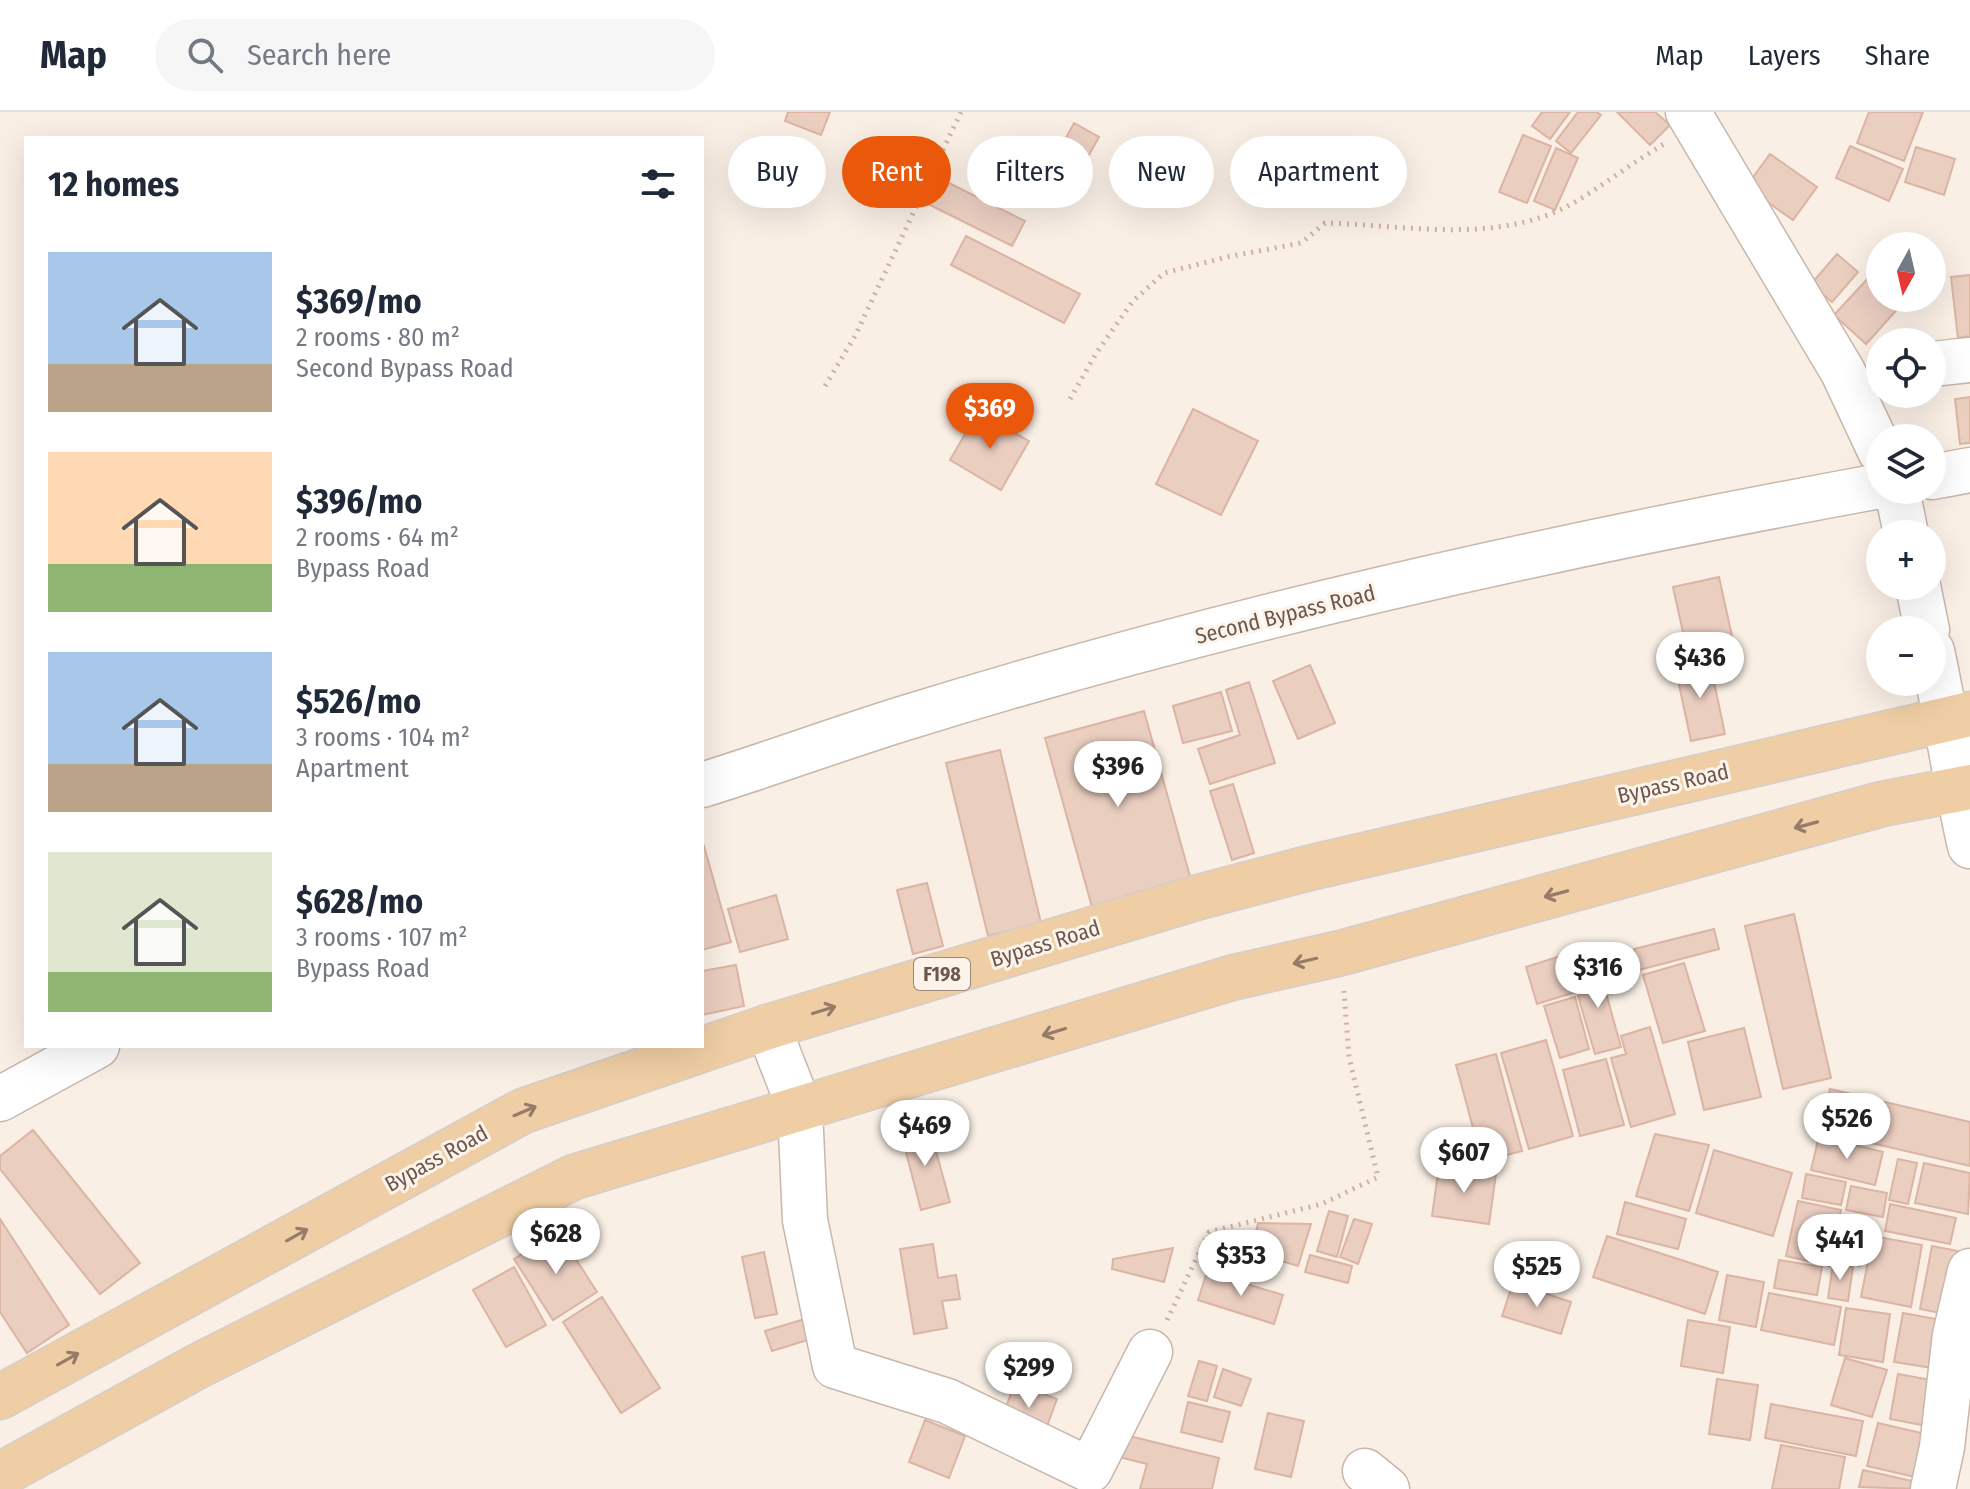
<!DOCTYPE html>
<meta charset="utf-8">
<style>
:root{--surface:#fff;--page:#f6f6f7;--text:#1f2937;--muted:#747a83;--line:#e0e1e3;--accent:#ea580c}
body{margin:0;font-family:"Fira Sans Condensed",sans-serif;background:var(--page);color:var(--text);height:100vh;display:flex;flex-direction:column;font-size:30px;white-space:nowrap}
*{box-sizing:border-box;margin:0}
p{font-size:26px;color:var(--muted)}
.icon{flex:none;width:44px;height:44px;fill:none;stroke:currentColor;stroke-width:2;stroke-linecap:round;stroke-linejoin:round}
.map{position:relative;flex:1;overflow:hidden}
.panel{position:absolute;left:24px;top:24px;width:680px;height:912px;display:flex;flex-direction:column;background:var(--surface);border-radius:0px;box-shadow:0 8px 32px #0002}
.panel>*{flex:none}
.banner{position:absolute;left:728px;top:24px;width:760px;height:72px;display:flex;gap:16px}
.needle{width:52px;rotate:188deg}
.buttons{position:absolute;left:1866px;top:120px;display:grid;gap:16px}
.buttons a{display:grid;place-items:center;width:80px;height:80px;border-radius:50%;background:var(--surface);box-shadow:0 8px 32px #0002;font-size:40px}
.price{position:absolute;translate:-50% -68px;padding:0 18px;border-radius:28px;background:#fff;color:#222;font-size:26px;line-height:52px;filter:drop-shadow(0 2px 4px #0008)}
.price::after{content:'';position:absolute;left:50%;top:48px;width:24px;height:18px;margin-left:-12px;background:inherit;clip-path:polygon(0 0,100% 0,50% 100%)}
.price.current{background:var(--accent);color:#fff}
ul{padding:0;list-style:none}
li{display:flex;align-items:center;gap:24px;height:200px;padding:0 24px}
li span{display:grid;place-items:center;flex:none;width:224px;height:160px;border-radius:0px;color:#555}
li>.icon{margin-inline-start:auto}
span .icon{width:96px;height:96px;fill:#fffc;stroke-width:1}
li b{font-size:34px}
h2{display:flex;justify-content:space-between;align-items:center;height:96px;padding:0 24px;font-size:34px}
.chip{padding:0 28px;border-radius:36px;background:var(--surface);box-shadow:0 8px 32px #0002;font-size:28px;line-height:72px}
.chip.current{background:var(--accent);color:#fff}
header{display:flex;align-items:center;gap:48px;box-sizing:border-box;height:112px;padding:0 40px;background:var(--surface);border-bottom:2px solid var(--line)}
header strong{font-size:38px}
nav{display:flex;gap:44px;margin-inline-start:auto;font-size:28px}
.search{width:560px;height:72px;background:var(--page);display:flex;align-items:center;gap:20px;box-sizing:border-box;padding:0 28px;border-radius:44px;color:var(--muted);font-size:30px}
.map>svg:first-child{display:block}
</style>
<header>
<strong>Map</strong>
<div class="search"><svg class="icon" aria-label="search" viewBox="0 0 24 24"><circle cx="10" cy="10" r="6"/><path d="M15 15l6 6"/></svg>Search here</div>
<nav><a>Map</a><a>Layers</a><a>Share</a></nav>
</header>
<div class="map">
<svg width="1970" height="1377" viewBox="0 0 1970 1377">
<rect width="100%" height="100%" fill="#f9efe5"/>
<path fill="#eacec0" stroke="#dbb4a3" stroke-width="2" d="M788,0H830L821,23L785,9Z
M1542,0H1570L1550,27L1532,14Z
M1578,0H1597L1601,3L1571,41L1556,29Z
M1617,0H1655L1670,13L1650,33Z
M1869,0H1923L1904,49L1857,31Z
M1074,11L1099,25L1075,68L1050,55Z
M1523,23L1551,34L1527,91L1499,80Z
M1850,34L1903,57L1889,89L1836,66Z
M1916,35L1955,47L1944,83L1905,70Z
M1556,36L1578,46L1555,98L1534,89Z
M1770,42L1817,75L1793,108L1746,75Z
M943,68L1025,109L1012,134L930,93Z
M966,124L1080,182L1064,211L951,153Z
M1837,142L1858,160L1832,190L1811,172Z
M1872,162L1880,170V186H1898L1903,191L1866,232L1834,203Z
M1970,163V224L1958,226L1951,165Z
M1970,285V331L1960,332L1955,287Z
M1193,297L1258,329L1221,403L1156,372Z
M978,300L1029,329L1001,378L950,348Z
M1719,465L1732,524L1686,534L1673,475Z
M1709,546L1725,622L1691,629L1675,554Z
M1310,553L1335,611L1298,627L1273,569Z
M1249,570L1275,651L1210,672L1198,637L1240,623L1226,578Z
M1221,580L1232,619L1183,631L1173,594Z
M1144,599L1191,768L1092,795L1045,626Z
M1000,638L1041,811L988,824L946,651Z
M1233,672L1254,741L1232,748L1210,679Z
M704,734L731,830L702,838V735Z
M927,771L943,834L913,842L897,778Z
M776,783L788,827L740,840L728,797Z
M1794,802L1831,966L1783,977L1745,814Z
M1714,817L1719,837L1639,858L1634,837Z
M1570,841L1582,878L1537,892L1526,855Z
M1596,845L1621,935L1595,942L1578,884L1590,880L1581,849Z
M1684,851L1705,919L1663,931L1643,863Z
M736,853L744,894L702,903V859Z
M1575,885L1589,937L1560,946L1544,894Z
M1650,915L1675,1002L1631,1015L1611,946L1626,942L1621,924Z
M1744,916L1761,985L1704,998L1688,930Z
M1546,928L1573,1024L1529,1037L1501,941Z
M1496,942L1522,1039L1482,1049L1456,953Z
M1606,947L1624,1013L1580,1024L1563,958Z
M1830,977L1970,1010V1054L1820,1019Z
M929,1014L950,1090L921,1098L901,1021Z
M33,1018L140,1151L100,1182L0,1057V1044Z
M1655,1022L1709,1033L1689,1099L1636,1084Z
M1819,1024L1883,1040L1875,1073L1811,1058Z
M1714,1038L1792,1061L1773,1124L1696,1101Z
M1898,1047L1917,1051L1908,1092L1889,1088Z
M1924,1051L1970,1061L1968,1102L1915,1091Z
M1439,1054L1496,1062L1489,1112L1432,1104Z
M1806,1062L1846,1070L1841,1093L1802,1086Z
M1851,1074L1887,1081L1883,1105L1846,1098Z
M1798,1089L1841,1098L1829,1154L1786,1144Z
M1625,1090L1686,1107L1678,1137L1617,1122Z
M1890,1092L1956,1106L1950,1132L1885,1119Z
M1329,1099L1348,1104L1337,1145L1317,1139Z
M1849,1104L1871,1110L1860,1154L1838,1148Z
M0,1107L69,1213L27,1241L0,1200Z
M1354,1107L1372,1112L1358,1152L1340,1145Z
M1258,1111L1311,1112L1298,1154L1252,1140Z
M558,1119L597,1180L553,1208L514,1147Z
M1607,1124L1718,1160L1705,1202L1593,1165Z
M1873,1124L1922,1133L1911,1195L1861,1185Z
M933,1132L938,1166L956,1163L960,1187L942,1189L947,1216L914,1222L900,1137Z
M1932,1134L1963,1140L1951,1203L1920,1197Z
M1173,1136L1164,1170L1112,1157L1113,1147Z
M764,1140L777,1202L755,1206L742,1145Z
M1310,1143L1352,1154L1348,1171L1305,1160Z
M1779,1148L1822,1155L1817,1183L1774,1176Z
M1833,1152L1853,1155L1848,1189L1828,1186Z
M514,1155L546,1213L506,1235L473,1178Z
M1207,1160L1283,1183L1274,1212L1198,1188Z
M1727,1163L1764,1170L1756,1215L1719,1208Z
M1513,1171L1571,1190L1561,1222L1502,1204Z
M1769,1181L1841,1195L1834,1233L1761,1218Z
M602,1185L660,1276L621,1301L563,1210Z
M1846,1196L1890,1202L1883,1250L1839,1243Z
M1903,1201L1947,1209L1939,1257L1894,1250Z
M808,1206L814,1226L772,1239L765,1219Z
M1688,1208L1730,1215L1723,1261L1681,1254Z
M1845,1246L1887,1258L1872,1305L1831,1293Z
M1199,1249L1217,1254L1207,1289L1188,1284Z
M1223,1257L1251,1267L1241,1294L1214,1285Z
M1898,1262L1936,1269L1927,1314L1890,1307Z
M1717,1267L1758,1273L1750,1328L1709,1322Z
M1015,1271L1057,1287L1043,1325L1001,1308Z
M1188,1290L1230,1300L1222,1330L1181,1320Z
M1771,1292L1863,1309L1856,1344L1765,1326Z
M1268,1301L1304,1309L1291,1365L1255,1357Z
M925,1308L965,1324L949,1366L909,1350Z
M1878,1311L1934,1324L1924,1367L1867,1354Z
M1121,1322L1219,1346L1212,1377H1140L1147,1352L1115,1344Z
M1781,1333L1845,1345L1839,1377H1772Z
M1863,1358L1921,1371L1920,1377L1859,1375Z"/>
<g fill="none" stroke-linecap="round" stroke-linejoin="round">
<defs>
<path id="minor" d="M1688,0L1843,260L1880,339
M1932,252L1970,248
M1932,365L1970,358
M1897,378L1906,422
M1918,474L1927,518
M1932,539C1946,603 1955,669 1970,734
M702,673C770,652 837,627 905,606C1224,507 1552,434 1880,374
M768,915L800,997L805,1108L835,1254L947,1289L1090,1358L1150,1240
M0,987L97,934
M1365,1359L1387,1377
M1933,1377L1942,1335L1955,1223L1970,1159"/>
<path id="major" d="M0,1285L523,999L768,915L1199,785L1305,757L1970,602
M0,1363L198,1254L574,1065L1231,866L1341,841L1882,692L1970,675"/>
</defs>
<use href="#minor" stroke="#c8b7ad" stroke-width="47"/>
<use href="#major" stroke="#d4cdca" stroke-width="47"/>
<path stroke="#cfb1a4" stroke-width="5" stroke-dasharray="2 6" stroke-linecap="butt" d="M825,274L855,224L961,0
M1070,287L1097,240L1133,189L1164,161L1227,145L1301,131L1325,111C1403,113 1492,132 1566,95C1598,78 1631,51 1664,32
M1167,1208L1209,1120L1322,1092L1378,1065L1349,945L1344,879"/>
<use href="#minor" stroke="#fff" stroke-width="44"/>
<use href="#major" stroke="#efcea5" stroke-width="44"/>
</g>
<defs><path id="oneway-shaft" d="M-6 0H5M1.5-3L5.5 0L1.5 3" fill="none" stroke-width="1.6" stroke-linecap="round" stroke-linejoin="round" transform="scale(2)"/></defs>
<g stroke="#957b68">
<use href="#oneway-shaft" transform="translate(1806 713) rotate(165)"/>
<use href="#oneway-shaft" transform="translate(1556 782) rotate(165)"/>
<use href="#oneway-shaft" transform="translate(1305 849) rotate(167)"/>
<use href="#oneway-shaft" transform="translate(824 898) rotate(-17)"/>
<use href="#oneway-shaft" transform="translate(1054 920) rotate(163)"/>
<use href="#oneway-shaft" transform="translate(525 999) rotate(-23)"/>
<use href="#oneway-shaft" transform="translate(297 1123) rotate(-29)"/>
<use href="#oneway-shaft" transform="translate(68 1247) rotate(-29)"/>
</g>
<g text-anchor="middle" stroke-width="6" stroke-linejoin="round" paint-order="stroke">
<rect fill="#fcf4ea" stroke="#99867d" stroke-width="2" x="914" y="846" width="56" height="32" rx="6"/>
<g font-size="20" font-weight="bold" fill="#6e574e">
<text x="942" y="869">F198</text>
</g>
<g font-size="22" fill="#6e574e" stroke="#fcf4ea">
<text transform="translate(1285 502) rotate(-14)" y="8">Second Bypass Road</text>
<text transform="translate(1673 671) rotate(-13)" y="8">Bypass Road</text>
<text transform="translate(1045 831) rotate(-17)" y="8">Bypass Road</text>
<text transform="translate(436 1046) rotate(-29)" y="8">Bypass Road</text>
</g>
</g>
</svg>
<div class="buttons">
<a><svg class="needle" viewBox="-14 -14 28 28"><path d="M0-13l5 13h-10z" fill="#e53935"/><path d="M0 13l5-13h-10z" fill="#747a83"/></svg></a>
<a><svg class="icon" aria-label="locate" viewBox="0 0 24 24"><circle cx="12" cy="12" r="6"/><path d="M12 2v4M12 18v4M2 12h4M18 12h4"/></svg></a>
<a><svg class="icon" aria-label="layers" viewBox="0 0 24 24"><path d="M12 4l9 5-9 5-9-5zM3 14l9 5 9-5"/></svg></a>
<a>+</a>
<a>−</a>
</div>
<b class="price current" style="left:990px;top:339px">$369</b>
<b class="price" style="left:1700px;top:588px">$436</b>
<b class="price" style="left:1118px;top:697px">$396</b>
<b class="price" style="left:1598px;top:898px">$316</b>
<b class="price" style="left:1847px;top:1049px">$526</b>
<b class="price" style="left:925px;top:1056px">$469</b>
<b class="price" style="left:1464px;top:1083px">$607</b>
<b class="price" style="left:556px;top:1164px">$628</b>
<b class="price" style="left:1840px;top:1170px">$441</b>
<b class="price" style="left:1241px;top:1186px">$353</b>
<b class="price" style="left:1537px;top:1197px">$525</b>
<b class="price" style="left:1029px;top:1298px">$299</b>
<div class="banner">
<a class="chip">Buy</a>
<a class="chip current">Rent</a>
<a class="chip">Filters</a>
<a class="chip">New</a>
<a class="chip">Apartment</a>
</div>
<section class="panel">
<h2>12 homes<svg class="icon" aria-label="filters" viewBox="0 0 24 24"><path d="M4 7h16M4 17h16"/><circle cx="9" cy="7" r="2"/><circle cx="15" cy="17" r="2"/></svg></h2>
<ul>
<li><span style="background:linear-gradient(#a9c7e8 70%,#b9a48a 0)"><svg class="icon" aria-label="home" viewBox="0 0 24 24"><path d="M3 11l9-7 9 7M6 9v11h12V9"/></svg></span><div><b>$369/mo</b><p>2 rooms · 80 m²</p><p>Second Bypass Road</p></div></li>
<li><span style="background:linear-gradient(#ffd9b3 70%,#8fb573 0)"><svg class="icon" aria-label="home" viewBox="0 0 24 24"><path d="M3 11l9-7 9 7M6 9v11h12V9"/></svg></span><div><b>$396/mo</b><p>2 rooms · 64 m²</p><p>Bypass Road</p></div></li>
<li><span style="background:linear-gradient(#a9c7e8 70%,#b9a48a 0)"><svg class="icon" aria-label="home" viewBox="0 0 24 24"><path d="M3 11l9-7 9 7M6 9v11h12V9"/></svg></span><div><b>$526/mo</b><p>3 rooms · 104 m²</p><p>Apartment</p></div></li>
<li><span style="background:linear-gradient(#dfe7d0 75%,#8fb573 0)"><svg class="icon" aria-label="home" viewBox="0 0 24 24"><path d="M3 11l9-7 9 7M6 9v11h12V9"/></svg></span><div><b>$628/mo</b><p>3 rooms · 107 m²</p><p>Bypass Road</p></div></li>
</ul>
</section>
</div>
